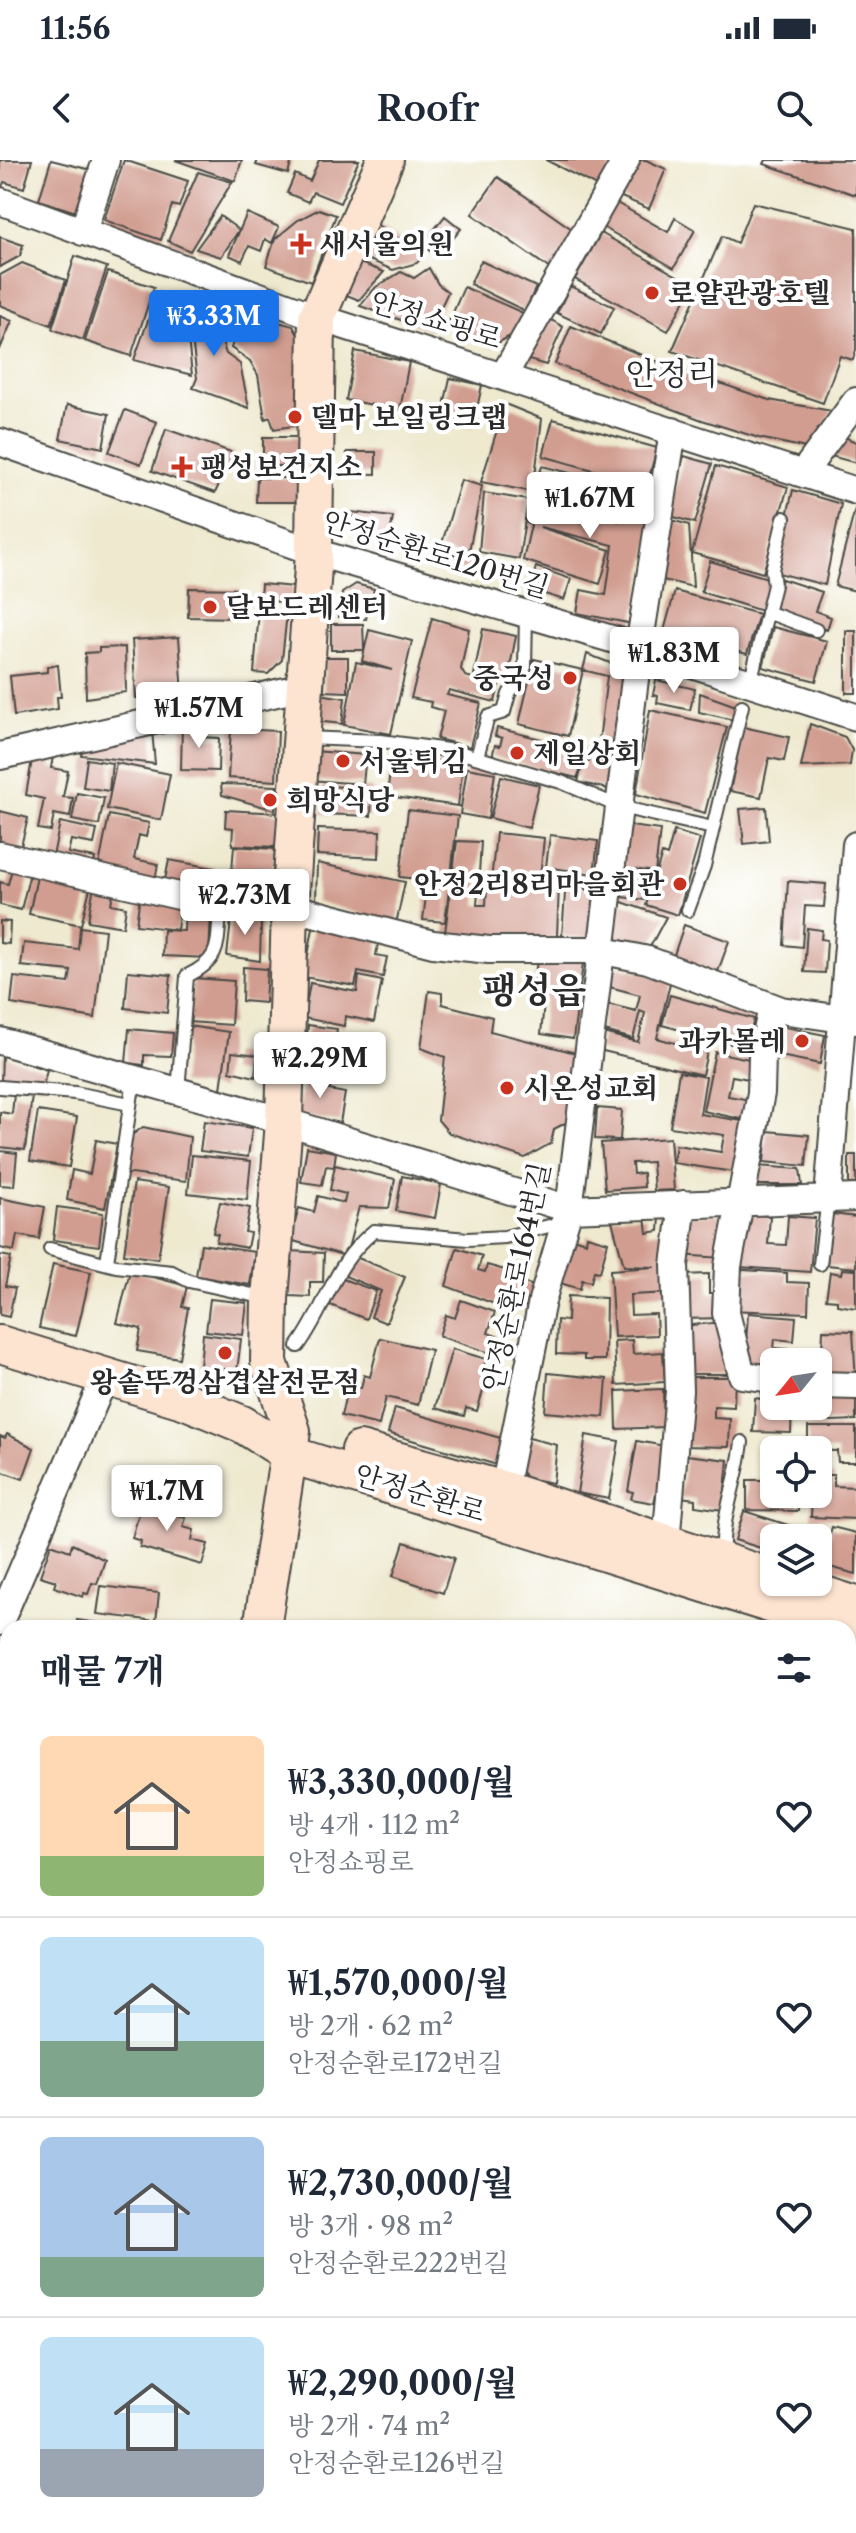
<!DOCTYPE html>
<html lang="ko">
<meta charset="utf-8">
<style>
:root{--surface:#fff;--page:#f2f2f3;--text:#1f2937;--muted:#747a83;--line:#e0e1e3;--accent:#1a73e8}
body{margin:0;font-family:"Libre Caslon Text","Noto Serif KR",serif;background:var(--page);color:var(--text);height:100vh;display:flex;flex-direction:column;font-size:30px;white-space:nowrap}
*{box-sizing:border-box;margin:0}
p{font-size:26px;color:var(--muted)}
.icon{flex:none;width:44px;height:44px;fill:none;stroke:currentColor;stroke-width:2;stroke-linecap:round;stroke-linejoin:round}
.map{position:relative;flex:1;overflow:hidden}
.side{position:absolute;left:0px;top:1460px;width:856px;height:914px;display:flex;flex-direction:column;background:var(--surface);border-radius:24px 24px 0 0;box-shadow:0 2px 6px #0004}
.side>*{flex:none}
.needle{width:52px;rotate:240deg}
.buttons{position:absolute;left:760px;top:1188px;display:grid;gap:16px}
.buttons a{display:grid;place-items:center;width:72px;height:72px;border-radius:12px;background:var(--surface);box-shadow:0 2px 6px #0004;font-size:40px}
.price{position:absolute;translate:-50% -68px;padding:0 18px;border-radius:8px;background:#fff;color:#222;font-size:26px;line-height:52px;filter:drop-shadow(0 2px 4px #0008)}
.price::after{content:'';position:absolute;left:50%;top:48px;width:24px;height:18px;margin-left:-12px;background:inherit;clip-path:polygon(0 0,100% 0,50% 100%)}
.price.on{background:var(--accent);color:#fff}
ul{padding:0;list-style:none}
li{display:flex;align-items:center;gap:24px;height:200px;padding:0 40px}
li+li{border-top:2px solid var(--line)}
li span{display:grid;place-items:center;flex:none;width:224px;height:160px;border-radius:12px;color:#555}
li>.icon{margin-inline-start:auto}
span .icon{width:96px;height:96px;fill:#fffc;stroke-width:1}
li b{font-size:34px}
h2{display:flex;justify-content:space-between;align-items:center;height:96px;padding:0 40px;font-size:34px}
.status{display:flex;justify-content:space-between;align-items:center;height:56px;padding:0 40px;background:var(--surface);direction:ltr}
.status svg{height:22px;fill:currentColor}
header{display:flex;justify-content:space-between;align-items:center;height:104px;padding:0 40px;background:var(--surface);font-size:36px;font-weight:600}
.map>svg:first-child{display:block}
</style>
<div class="status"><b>11:56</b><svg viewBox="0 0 49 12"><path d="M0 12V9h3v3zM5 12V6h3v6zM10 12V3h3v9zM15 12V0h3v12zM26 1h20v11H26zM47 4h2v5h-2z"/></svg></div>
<header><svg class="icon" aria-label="back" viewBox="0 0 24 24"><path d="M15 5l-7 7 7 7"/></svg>Roofr<svg class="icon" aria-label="search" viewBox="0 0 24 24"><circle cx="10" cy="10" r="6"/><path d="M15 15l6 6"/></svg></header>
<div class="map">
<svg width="856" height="2373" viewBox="0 0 856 2373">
<rect width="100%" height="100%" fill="#fff"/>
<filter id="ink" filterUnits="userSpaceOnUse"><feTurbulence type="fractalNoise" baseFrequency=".0125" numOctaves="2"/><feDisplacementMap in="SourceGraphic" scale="16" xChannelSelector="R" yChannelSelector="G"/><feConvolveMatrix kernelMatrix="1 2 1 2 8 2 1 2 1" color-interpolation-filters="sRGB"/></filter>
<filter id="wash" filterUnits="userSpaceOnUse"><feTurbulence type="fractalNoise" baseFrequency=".006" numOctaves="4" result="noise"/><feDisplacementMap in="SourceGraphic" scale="32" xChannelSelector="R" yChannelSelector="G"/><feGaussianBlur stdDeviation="1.8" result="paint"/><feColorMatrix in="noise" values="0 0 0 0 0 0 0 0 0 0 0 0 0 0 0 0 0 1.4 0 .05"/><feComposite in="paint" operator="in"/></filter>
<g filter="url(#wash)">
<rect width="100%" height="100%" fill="#eee9cf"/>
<path fill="#d2bdc8" d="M8,2086V2366H201L205,2373H0V2094Z"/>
<path fill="#82c681" stroke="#567856" stroke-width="2" d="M0,1659L8,1660V1814L0,1829Z"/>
<g id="blocks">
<path fill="#d19d90" d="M0,0H32L24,28L4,22L0,32Z
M51,0L91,10L79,53L39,40Z
M124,0L188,21L179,47L172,45L161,80L104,60Z
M175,0H242L235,21Z
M258,0H292L288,14L256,5Z
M319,0H359L340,43L313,32L308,42L287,33L295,14L310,21Z
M546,0H615L600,28Z
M634,0H646L666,9L649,49L619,36Z
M766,0H856V35L764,4Z
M198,12L232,22L190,91L168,81Z
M498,17L579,74L553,111L472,54Z
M615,42L668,72L675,58L695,70L674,108L601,66Z
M753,43L856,68V190L853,200L840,196L823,243L672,191L722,76L737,83Z
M319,49L336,55L311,122L266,106L275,79L298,60Z
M247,53L279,67L272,83L265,79L261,91L249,86L242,101L229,95Z
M220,56L239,70L221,97L196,89Z
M445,56L461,69L438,97L422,85Z
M376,64L423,95L417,103L393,110L362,97Z
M601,73L693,125L668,171L575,119Z
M0,77L23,85L20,96L0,107Z
M75,96L107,107L83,180L52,169Z
M481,101L536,127L525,151L470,124Z
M357,102L384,112L359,140L344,134Z
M22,103L66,120L51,165L0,145V115Z
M429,108L438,124L448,132L430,170L360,146L376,127L401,112L414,118Z
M108,112L154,127L131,196L85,181Z
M570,126L614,147L601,174L557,153Z
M464,127L523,153L514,174L490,187L448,164Z
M158,132L184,142L192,215L134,200Z
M187,140H208L226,194L240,204L249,248L193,228L197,218Z
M223,146L293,166L307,191L306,264L274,269L270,257L265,259L258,215L250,201L231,188L235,176L220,171Z
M0,156L12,161L0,189Z
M548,158L563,167L546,205L525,199Z
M571,166L661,203L769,240L832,251L811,289L759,278L702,260L555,204Z
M355,191L409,202L400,250L346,240Z
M450,218L482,225L473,267L441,260Z
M505,244L542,259L533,332L481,322Z
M67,245L109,254L103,288L60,279Z
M125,250L157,262L141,304L109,292Z
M553,259L657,288L647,325L543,296Z
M166,269L234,293L215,333L152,311Z
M842,276L856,282V303L827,295Z
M263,277H300V306H274L263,294Z
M347,292H376V314L346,313Z
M684,296L712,304L695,363L667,355Z
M542,306L627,327L618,362L623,349L655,355L633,464L577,453L581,430L606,435L613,385L540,367L610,390L600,424L523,400L531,365L527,363Z
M716,306L788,327L763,413L692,393Z
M257,318H301V342H256Z
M461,320L482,326L468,396L481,400L477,414L454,408L457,395L440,390Z
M793,330L841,344L825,425L774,412Z
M484,333L528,340L519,399L479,392Z
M855,349H856V431L835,426Z
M351,352L393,357L389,381L360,373Z
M668,359L689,365L693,427L663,420Z
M710,401L771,419L762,451L701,432Z
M536,407L571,419L564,440L529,429Z
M782,419L822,432L815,451L831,457L827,470L771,451Z
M261,424L294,427L292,443L260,440Z
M356,424L374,429L366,459L339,457L342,433Z
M189,428L240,429V458L188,457Z
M675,431L759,454L747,494L664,471Z
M259,450L287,453L282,500L268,514L254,513Z
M432,458L469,469L461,509L465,516L499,525L495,542L449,530L447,535L481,543L470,587L437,579L444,551L430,547L431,542L411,538Z
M331,464H363L364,490H331Z
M773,467L827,481L816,521L763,507Z
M483,469L516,476L507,522L474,515Z
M369,470L412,481L391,574L344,565L356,502L392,510L362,501Z
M846,471H856V533H846Z
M179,477L183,535L136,538L132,480Z
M125,487L126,532L86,538L85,493L99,492V488Z
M587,494L618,506H631L612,630L578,622L581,609L577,618L492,597L495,585L500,586L502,578L495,576L497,568L585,590L582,601L589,602L592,588L598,589L607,516L583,510Z
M325,497H348V532L324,531Z
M534,499L583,510L568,576L519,564Z
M58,505L61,537H57L58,549L14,556L10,516L47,512V507Z
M656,520L695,529L690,550L657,543L658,536L653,535Z
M700,533L736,546L734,560L699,552Z
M319,534L345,538L342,564L315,561Z
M650,550L727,567L705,653L636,634Z
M810,564L845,577L852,590L850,605L801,607Z
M182,565H200V577L219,578L218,611L181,610Z
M743,567L789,577L784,601L769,598L761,637L730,631Z
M231,569L278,571L276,621L228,618Z
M152,570L155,604L81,595L83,583Z
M313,591L366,595L363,624L310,620Z
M33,594L53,597L51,608L68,611L63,637L73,638L70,657L54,654L51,671L38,669L44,639L26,635Z
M392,595L463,605L458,646L387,636Z
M87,599L112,603L109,631L83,627Z
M116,603L170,614L161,660L107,649Z
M467,608L495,613L488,659L460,654Z
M501,616L539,625L529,668L490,658Z
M221,624L277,626L275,650L222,635Z
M323,626L372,628L371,656L322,654Z
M77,633L104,638L99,665L72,660Z
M766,647L769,681L744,684L740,649Z
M226,650L279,653L277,687L232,685L233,668L225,667Z
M408,650L458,656L445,762L423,760L428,720L400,717Z
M0,651L28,658L19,694L0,690Z
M109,655L149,663L146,677L139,675L134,699L158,704L154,727L97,715Z
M60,662L97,670L94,684L71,680L68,693L95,698L92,714L51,706Z
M623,665L660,670L655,712L618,707Z
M318,669L380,671L379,698L317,695Z
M674,671L700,679L678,755L646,745L662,694L667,696Z
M496,673L544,678L539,727L491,722Z
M550,675L598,681L594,714L546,707Z
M457,681L481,682L477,745H486L487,726L532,730L559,725L557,776L526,780H444Z
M234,686L275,689L271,738L230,735Z
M169,700L214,708L210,734L164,725Z
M317,703L405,722L396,764L316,741Z
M12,709L30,713L21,750L0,745V722L8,724Z
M38,712L91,724L81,765L29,754Z
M653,714L645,740L622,737L618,715Z
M566,719L594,733L591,778L562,776Z
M788,721L826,724L824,747L805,746L802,787L784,785Z
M94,725L114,728L111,744L126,747L123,767L88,761Z
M140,735L181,740L177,770L136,765Z
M619,741L666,757L650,787L611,778Z
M185,748L211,750L209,798L162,796L163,770L184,771Z
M232,752L255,755L261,763L260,801L227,796Z
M0,761L10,762L9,784L0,783Z
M314,763L380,775L376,795L387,797L383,817L358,812L355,826L304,817Z
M684,765L729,781L717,814L673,798Z
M80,767L105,770L95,858L11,844L14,817L69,823L71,811L21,806L24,783L78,789Z
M807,768L822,770L821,779L827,780L825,813L804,812Z
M584,796L573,879L541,874L546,823L534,824L537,800Z
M607,804L671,819L657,878L707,892L702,915L599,890L603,873L638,882L645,853L640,851L633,879L601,870L607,844L636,851L640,835L602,825Z
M243,807L267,809L265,843L242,841Z
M128,811L171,815L167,853L125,848Z
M359,816L382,821L374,862L345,856L344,866L304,858L310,823L357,832Z
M193,818L234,821L231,865L189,862Z
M429,831L442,833V844L492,857L490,871L576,893L571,960L554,969L551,983L525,998L449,973L438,960L445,897L421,888Z
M670,835L754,859L746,888L662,865Z
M308,865L337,869L336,877L349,878L345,909L304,904Z
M775,865L825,875L820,904L770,894Z
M188,866L229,872L221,929L181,923Z
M129,869L173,873L171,896L144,895V905L126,903Z
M232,892L257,895L255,917L230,911Z
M715,892L754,900L749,919L732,916L728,936L750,940L746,960L703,951Z
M2,895L47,910L43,926L1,922Z
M679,912L706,917L700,954L742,961L734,1012L673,1003L676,985L721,992L724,975L670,967Z
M304,915L331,920L329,930L345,933L340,963L297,955Z
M14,934L32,936L25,990L0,987V952L12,954Z
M597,948L622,950L620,980L595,979Z
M38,951L77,957L69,1007L30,1001Z
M204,961L252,968L248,997L200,991Z
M143,967L190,977L186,1021L123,1013L128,978Z
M767,971L809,975L806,1006L764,1002Z
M670,978L674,1030L654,1031L652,1002L632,1003L633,1014L643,1013L644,1027L605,1030L601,983Z
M96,980L117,984L105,1048L67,1040L72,1010L90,1014Z
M307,987L336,992L334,1007L326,1006L322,1025L301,1022Z
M0,991L17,993L14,1026L0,1025Z
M192,995L251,1001L247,1040L188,1033Z
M849,995H856V1024H849Z
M335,1005L395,1019L389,1048L359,1047L346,1096L290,1080L299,1048L314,1052L318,1036L344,1043L346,1034L330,1030Z
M756,1006L800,1009L802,1025H750Z
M402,1016L441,1024L435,1058L396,1051Z
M134,1022L169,1027L158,1099L124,1094Z
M0,1038L45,1047L39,1079L17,1075L14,1091L0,1088Z
M220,1042L250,1048L245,1072L250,1073L247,1088L216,1082L218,1074L213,1073Z
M57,1047L103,1053L99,1086L53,1080Z
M743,1054L770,1056L768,1084L786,1085L788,1056L815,1058L810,1112L739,1107Z
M832,1054L856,1057V1108L827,1105Z
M684,1055H729L723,1098L679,1095Z
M645,1056L647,1073L659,1071L660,1057H677L672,1133L630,1135L631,1155L656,1154L657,1175L614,1177L610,1110L655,1107L624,1106L611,1057Z
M587,1076L608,1082L600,1112L594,1111L591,1122L582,1120L580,1129L560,1123L572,1078L586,1082Z
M201,1084L255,1092L250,1125L196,1116Z
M457,1088L482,1096L478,1110L485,1112L487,1105L519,1114L517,1121L538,1127L532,1148L510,1143L508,1149L446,1126Z
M290,1091L324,1093L323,1122H310V1137L289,1136Z
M0,1095L11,1097L5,1126L15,1128L9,1157L0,1155Z
M353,1096L405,1117L386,1163L371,1157L381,1131L345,1116Z
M53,1104L91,1112L76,1176L39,1168Z
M731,1109L787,1113V1122L809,1123L808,1153L727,1150Z
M842,1109L856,1110V1148L837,1145V1140L826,1139L830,1112L841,1114Z
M130,1111L187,1126L182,1147L188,1148L179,1198L137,1191L141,1169L117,1163Z
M709,1114V1133H724V1158L680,1159L679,1115Z
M340,1118L376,1131L366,1159L330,1145Z
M568,1136L606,1138L605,1200H584V1195L556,1194L557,1160L567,1161Z
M210,1139L247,1143L243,1175L206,1171Z
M461,1140L495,1152L488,1173L499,1177L493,1194L439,1176L446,1155L455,1158Z
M748,1153L796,1157L794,1181L775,1179L774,1188L809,1191L808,1202H774V1216L744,1214Z
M724,1162L733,1214H685L682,1166Z
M823,1170L853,1171L856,1222H818V1202H812V1192L822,1193Z
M203,1174L241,1179L237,1211L200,1206Z
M380,1178L431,1190L418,1245L386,1237L379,1265L341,1256L348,1225L361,1228L364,1215L370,1217Z
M632,1180L633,1194L663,1192L665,1222L616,1225L614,1181Z
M452,1189L486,1199L482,1213L488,1214L477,1251L466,1248L464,1256L435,1248Z
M548,1213L607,1219L604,1257L545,1252Z
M684,1217H735L734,1247L714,1246V1258L730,1259L729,1287L683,1286Z
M763,1224L774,1225V1246H792L791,1273L753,1272L755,1238L761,1239Z
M818,1227L856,1234V1260L808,1262L807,1246H818Z
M663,1229L664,1267L617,1269L616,1231Z
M395,1248L504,1279L497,1305L388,1273Z
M808,1267H856V1302H838L837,1291L808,1290Z
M7,1274L34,1288L23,1319L0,1311V1276L5,1278Z
M517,1275L557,1285L553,1323L526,1318L514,1299Z
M586,1275L619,1281L609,1339L577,1333Z
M637,1281L665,1286L664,1334L656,1333L654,1343L631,1339L633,1332L628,1331Z
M686,1295L728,1300L723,1350L695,1346V1339L680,1337Z
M818,1315H834V1326L856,1327V1359L811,1357L812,1334H818Z
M747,1320H774V1334H798V1351L747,1350Z
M144,1336L169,1344L167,1353L186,1358L183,1367L194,1370L192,1380L208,1384L202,1405L140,1387L141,1381L132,1378Z
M744,1351L810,1372L808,1378H774V1392L735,1380Z
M832,1367L856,1373V1414L822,1405Z
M404,1382L454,1398L443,1433L393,1416Z
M51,1384L70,1391L72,1384L105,1400L97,1424L92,1423L88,1434L84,1433L83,1437L54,1427L56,1421L40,1416Z
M101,1426L159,1433L156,1461L97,1454Z
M77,1460L121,1466V1468H76Z
M856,1650V1690L848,1688V1671Z
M848,1749L856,1751V1777L848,1775Z
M848,1906L856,1908L854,1937L848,1936Z
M8,2162V2205L0,2213V2170Z
M0,2291L8,2300V2366H16L8,2373H0Z
M155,2366H188L192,2373H159Z
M516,2366H778L775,2368L778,2373H520Z"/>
</g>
</g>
<g filter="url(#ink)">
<use href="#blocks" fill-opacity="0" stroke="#484844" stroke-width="2"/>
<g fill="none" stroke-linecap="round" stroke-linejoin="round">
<defs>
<path id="lane" d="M767,452L816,470
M750,523L774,425L772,410L784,358
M305,578L381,581L455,591L561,622L620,647L713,668
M477,597L488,557L504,552L509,534L525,507L526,454
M688,750L704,706L742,546
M0,927L75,933L130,944
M178,932L187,816C222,799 217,785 220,749L214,742
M50,1089L116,1106L172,1112L189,1121L266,1138
M107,1102L134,919
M820,1104L828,1038
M298,1186C328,1145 332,1105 374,1071L468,1079L505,1077L549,1066L563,1069
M723,1397C720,1359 738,1320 742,1282
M848,1582L856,1551
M848,1823L856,1825"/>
<path id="street" d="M0,41L317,157L856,331
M83,72L106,0
M504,215L626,0
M0,282L314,392L639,487L856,557
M803,313L856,241
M0,596L303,527
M0,695L179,736L290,747L433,784L489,790H599L648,800L781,850L856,861
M772,847L762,895L761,933L728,1106L726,1153L742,1215L774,1219
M0,881L284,961L569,1049L856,1038
M828,1038L856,685
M818,1225L856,1226
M501,1344L542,1141L569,1049L639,487L673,271
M666,1383L679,1231L675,1105L683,1044
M0,1462L105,1217
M0,1635L8,1637
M469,2366L473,2373"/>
<path id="secondary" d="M0,1184L186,1241L242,1264L291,1295L846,1468
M360,1290L505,1330L774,1418
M785,1422L856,1445
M262,1468L292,1271L269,1202L270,1139L284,961L290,747L314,392L317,157L385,0
M0,2019L8,2010
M0,2058L8,2049
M848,2143L856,2139
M360,2373L374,2366"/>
</defs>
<use href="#lane" stroke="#484844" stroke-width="16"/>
<use href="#street" stroke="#484844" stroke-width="30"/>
<use href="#secondary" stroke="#484844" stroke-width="40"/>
<use href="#lane" stroke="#fff" stroke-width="12"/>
<use href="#street" stroke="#fff" stroke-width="26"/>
<use href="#secondary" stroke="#fde4d1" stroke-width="36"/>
</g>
</g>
<g fill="#c8321e" stroke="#fff" stroke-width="3">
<path d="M297 72h8v8h8v8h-8v8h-8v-8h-8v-8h8z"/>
<circle cx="652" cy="133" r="8"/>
<circle cx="295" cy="257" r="8"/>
<path d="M178 295h8v8h8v8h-8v8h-8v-8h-8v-8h8z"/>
<circle cx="210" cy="447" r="8"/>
<circle cx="570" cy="518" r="8"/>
<circle cx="517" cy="593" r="8"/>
<circle cx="343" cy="601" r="8"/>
<circle cx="270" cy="640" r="8"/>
<circle cx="680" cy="724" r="8"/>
<circle cx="802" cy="881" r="8"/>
<circle cx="507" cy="928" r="8"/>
<circle cx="225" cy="1193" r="8"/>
</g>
<g text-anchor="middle" stroke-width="8" stroke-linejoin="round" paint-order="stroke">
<g font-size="28" font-weight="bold" fill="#2b2b2b" stroke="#fff" text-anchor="start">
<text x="319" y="94">새서울의원</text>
<text x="668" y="143">로얄관광호텔</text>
<text x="311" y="267">델마 보일링크랩</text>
<text x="200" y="317">팽성보건지소</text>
<text x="226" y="457">달보드레센터</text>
<text x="554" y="528" text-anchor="end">중국성</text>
<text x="533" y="603">제일상회</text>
<text x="359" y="611">서울튀김</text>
<text x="286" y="650">희망식당</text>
<text x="664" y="734" text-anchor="end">안정2리8리마을회관</text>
<text x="786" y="891" text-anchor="end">과카몰레</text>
<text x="523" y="938">시온성교회</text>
<text x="225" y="1232" text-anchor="middle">왕솥뚜껑삼겹살전문점</text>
</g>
<g font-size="28" fill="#2b2b2b" stroke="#fff">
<text transform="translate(436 160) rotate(17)" y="10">안정쇼핑로</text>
<text transform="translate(436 394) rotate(17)" y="10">안정순환로120번길</text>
<text transform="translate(516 1117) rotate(-78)" y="10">안정순환로164번길</text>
<text transform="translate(420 1333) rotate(17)" y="10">안정순환로</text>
</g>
<g font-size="32" fill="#2b2b2b" stroke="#fff">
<text x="672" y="225">안정리</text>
</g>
<g font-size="36" font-weight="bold" fill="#2b2b2b" stroke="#fff">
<text x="534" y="843">팽성읍</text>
</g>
</g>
</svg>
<div class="buttons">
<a><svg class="needle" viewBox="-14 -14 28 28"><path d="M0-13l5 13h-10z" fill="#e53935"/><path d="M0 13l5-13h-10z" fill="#747a83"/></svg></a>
<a><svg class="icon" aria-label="locate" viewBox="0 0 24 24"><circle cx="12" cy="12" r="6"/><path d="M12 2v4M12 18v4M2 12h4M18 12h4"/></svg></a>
<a><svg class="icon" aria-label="layers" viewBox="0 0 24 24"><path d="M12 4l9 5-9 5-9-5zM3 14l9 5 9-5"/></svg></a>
</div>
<b class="price on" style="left:214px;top:198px">₩3.33M</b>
<b class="price" style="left:590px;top:380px">₩1.67M</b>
<b class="price" style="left:674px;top:535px">₩1.83M</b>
<b class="price" style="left:199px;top:590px">₩1.57M</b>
<b class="price" style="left:245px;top:777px">₩2.73M</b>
<b class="price" style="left:320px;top:940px">₩2.29M</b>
<b class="price" style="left:167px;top:1373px">₩1.7M</b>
<section class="side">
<h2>매물 7개<svg class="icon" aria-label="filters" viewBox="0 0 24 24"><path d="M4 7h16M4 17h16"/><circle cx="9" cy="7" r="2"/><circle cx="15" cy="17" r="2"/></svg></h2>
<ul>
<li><span style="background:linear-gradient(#ffd9b3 75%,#8fb573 0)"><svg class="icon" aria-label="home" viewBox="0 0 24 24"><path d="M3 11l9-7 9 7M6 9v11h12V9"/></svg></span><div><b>₩3,330,000/월</b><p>방 4개 · 112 m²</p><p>안정쇼핑로</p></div><svg class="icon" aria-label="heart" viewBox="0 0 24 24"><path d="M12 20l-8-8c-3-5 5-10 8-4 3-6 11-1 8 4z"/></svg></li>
<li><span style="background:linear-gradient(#bfe0f5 65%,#7fa58c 0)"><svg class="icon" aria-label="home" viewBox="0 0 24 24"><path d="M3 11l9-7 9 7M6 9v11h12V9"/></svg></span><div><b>₩1,570,000/월</b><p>방 2개 · 62 m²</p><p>안정순환로172번길</p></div><svg class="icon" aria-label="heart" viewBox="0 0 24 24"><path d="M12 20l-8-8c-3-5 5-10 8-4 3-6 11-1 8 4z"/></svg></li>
<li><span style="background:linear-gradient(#a9c7e8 75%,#7fa58c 0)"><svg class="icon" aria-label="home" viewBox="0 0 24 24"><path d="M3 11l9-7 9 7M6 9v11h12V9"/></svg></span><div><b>₩2,730,000/월</b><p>방 3개 · 98 m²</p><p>안정순환로222번길</p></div><svg class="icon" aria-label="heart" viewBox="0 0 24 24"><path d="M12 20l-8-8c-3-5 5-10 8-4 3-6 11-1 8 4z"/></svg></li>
<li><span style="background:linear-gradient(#bfe0f5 70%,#9aa5b1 0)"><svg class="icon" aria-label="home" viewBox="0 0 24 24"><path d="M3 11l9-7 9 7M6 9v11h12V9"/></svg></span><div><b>₩2,290,000/월</b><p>방 2개 · 74 m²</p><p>안정순환로126번길</p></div><svg class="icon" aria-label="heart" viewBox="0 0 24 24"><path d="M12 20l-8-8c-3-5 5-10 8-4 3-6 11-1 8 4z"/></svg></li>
</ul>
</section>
</div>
